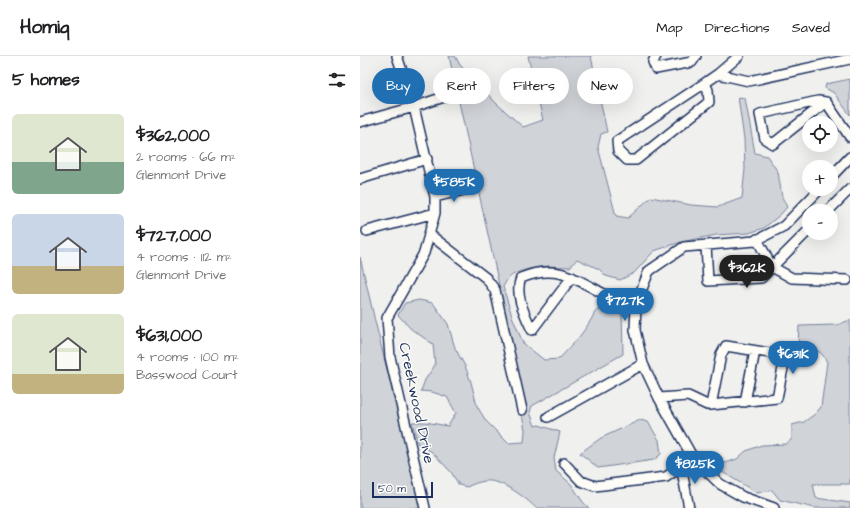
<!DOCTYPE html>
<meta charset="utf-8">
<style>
:root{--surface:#fff;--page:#f6f6f6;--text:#202124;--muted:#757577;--line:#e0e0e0;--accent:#1f6fb2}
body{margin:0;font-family:"Architects Daughter",sans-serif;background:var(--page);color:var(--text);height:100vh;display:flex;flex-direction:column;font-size:15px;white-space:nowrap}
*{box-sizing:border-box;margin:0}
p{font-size:13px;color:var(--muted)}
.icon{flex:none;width:22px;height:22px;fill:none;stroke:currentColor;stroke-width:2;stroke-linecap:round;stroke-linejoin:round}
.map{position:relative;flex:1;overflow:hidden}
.details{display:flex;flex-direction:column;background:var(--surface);width:360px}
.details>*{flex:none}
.top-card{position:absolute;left:12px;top:12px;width:380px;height:36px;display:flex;gap:8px}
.buttons{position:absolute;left:442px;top:60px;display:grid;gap:8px}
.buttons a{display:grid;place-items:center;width:36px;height:36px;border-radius:50%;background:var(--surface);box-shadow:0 4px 16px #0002;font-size:20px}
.scale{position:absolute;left:12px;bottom:10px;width:61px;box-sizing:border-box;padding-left:4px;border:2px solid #1b2f5e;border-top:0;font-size:11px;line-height:14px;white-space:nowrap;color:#1b2f5e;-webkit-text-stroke:3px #fdfcf7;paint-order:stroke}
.price{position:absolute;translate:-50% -34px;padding:0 9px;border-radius:14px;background:var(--accent);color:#fff;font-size:13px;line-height:26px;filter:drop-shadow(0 1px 2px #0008)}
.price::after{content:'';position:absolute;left:50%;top:24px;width:12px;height:9px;margin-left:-6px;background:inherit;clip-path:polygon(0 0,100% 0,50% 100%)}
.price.on{background:#222;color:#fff}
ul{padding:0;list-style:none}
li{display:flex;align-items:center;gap:12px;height:100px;padding:0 12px}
li span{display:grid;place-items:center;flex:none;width:112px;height:80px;border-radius:6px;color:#555}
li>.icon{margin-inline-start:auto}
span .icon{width:48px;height:48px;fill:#fffc;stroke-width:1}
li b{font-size:17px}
h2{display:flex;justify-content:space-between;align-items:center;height:48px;padding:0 12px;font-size:17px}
.pill{padding:0 14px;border-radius:18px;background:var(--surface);box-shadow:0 4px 16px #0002;font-size:14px;line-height:36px}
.pill.on{background:var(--accent);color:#fff}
header{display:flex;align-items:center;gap:24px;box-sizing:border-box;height:56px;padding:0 20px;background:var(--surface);border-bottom:1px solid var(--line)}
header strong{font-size:19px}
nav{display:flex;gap:22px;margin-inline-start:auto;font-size:14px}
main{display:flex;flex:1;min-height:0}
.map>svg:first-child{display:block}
</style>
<header>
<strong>Homiq</strong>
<nav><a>Map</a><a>Directions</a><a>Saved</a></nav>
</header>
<main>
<section class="details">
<h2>5 homes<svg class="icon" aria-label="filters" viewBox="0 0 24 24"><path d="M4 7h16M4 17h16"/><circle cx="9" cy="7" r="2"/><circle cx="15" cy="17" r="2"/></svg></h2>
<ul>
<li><span style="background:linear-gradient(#dfe7d0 60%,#7fa58c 0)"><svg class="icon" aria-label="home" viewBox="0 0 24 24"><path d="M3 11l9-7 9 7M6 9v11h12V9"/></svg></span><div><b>$362,000</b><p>2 rooms · 66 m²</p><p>Glenmont Drive</p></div></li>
<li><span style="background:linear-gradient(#c9d6e8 65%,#c2b280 0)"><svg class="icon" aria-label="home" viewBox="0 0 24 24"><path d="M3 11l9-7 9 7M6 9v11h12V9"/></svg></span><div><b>$727,000</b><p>4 rooms · 112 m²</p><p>Glenmont Drive</p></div></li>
<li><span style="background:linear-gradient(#dfe7d0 75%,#c2b280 0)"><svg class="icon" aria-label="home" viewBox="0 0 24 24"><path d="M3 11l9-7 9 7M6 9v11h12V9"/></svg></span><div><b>$631,000</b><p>4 rooms · 100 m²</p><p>Basswood Court</p></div></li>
</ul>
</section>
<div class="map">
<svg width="490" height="452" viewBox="0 0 490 452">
<rect width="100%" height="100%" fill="#f0f0ee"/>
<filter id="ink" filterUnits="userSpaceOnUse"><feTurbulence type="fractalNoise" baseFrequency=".025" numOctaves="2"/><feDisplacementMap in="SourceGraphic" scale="8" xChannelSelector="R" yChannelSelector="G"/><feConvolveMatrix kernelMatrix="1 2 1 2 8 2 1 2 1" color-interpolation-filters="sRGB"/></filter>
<g filter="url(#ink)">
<path fill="#d0d3d8" stroke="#76819b" d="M89,0H95L100,9L136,47L163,71L183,64L168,0H231L247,76L241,78L238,91L256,160L268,162L291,141L331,149L358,151L382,142L385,113L384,83L378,41L385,42L395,97L407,100L418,116L422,141L427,151L421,158L404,172L389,177L356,179L321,186L294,195L274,217L260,224L246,220L239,213L217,203L210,211C195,210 159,210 148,223C146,225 144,229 143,231L152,260L163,287L184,304L199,303C214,287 227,274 236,254H262L263,298L172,350L170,356L175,370L179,369L200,376L194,402L196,415L211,428L223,446L229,452H176C165,441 141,423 125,425C118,426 113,428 107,431L99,429L91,416L72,396L58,388L52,366H65L88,370L96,357L87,341L72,336L61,335L65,324L75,309L73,288L51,273L38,259L45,247L59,244L73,247L88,268L95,292L105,310L111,326L117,350L126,365L148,387L164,386L165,374L162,359L165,348Z
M490,23V59L474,37L465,32L466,28Z
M0,201C19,285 41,368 61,452H0Z
M490,264V428H453L456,442L490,447V452H455L420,444L412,434L397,437L354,411L377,403L386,395L402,389L426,388L432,383V369L444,366L455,358L461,351L467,306L462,298L455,293L438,291L439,270L477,269Z
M280,364L288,366L299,384L301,398L294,404L238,412L220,397L241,382Z"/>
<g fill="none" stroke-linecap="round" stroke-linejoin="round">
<defs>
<path id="minor" d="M37,0L54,51L75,141V157L64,197L27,262L30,301L65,452
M296,0L293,6L296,13L332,6L336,0
M358,18L389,25L490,3
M345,27L348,34L349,46L276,104H267L258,95L257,85L345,27L358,18L379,0
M466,46L413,88L405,83L400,58L458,45L466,46L490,81
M0,66L54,51L114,31
M471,121L490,101
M0,123L67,103
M75,141L108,133
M468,155L490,133
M7,175L75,157
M69,178L126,222L135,234L162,354
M397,183L412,211L432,222L487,224
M346,189L348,225L401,222L449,174
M212,221L172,274C165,259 154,238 161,222C196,207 214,222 244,238C249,241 255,245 260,246C265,248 271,247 276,248
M299,342L328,340L347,349H351L417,342L425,302L422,299L366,290L361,299L351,349
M385,346L395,295
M188,361L283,308
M204,407L221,425L235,430L306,421L333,402
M321,410L329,452
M414,452L383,441L360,428L333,402L299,342L283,308L275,274L276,248L289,215L324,191L395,185L424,170L460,133"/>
</defs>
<use href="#minor" stroke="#1b2f5e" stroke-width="12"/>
<use href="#minor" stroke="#fdfcf7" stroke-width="9"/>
</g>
</g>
<g text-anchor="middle" stroke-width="3" stroke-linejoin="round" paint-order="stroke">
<g font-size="15" fill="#1b2f5e" stroke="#fdfcf7">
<text transform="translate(57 347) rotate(78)" y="5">Creekwood Drive</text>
</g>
</g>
</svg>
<div class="buttons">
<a><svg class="icon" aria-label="locate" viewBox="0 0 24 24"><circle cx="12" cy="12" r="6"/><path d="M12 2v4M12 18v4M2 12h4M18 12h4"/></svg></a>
<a>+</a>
<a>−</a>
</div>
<div class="scale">50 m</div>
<b class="price" style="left:94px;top:147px">$585K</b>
<b class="price on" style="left:387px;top:233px">$362K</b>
<b class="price" style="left:265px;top:266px">$727K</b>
<b class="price" style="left:433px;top:319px">$631K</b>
<b class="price" style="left:335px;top:429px">$825K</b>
<div class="top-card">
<a class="pill on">Buy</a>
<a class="pill">Rent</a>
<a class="pill">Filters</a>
<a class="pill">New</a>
</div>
</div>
</main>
